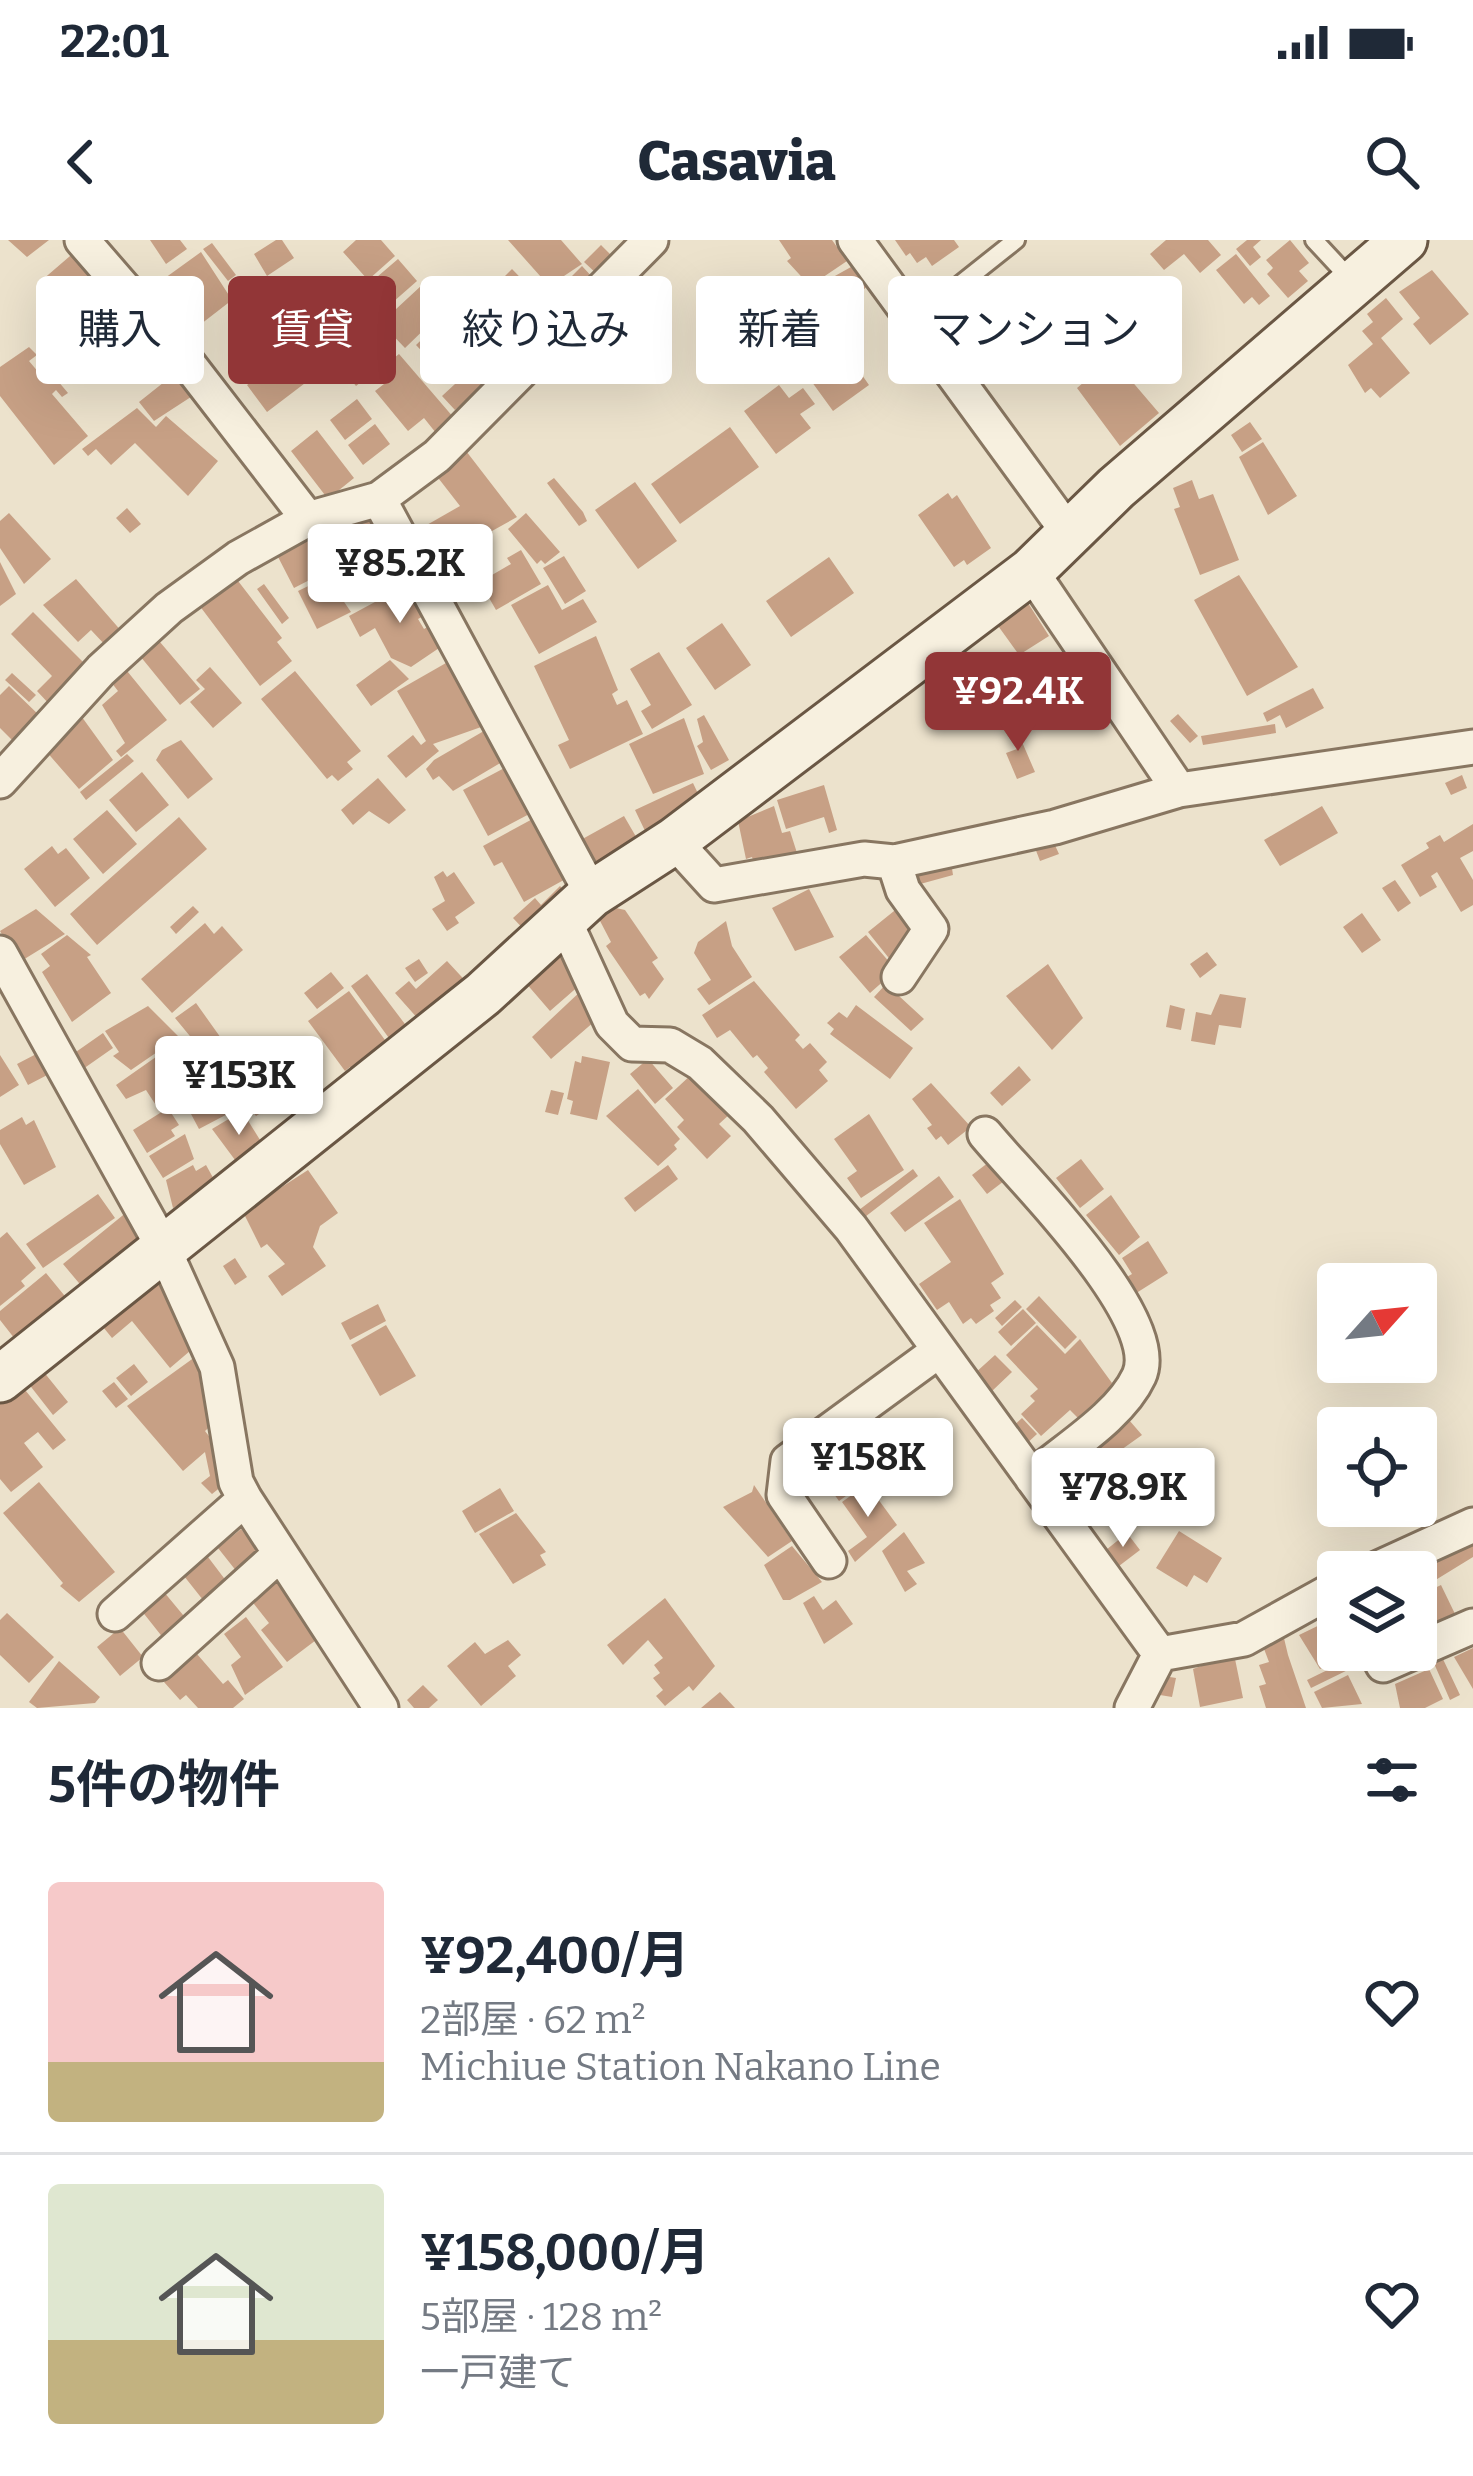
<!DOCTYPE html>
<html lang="ja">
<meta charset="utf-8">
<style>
:root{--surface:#fff;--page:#f2f2f3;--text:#1f2937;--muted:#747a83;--line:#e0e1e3;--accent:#923637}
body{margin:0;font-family:Bitter,"Noto Sans JP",serif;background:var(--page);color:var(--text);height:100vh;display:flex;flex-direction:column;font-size:45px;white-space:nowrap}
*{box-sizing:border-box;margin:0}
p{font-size:39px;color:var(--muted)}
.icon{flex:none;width:66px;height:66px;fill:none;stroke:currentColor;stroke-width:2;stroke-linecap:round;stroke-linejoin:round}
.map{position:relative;height:1468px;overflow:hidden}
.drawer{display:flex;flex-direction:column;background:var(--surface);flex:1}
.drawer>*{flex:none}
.guide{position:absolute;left:36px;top:36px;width:1401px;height:108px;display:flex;gap:24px}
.needle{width:78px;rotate:63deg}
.controls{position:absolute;left:1317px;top:1023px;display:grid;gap:24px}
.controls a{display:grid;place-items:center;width:120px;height:120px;border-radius:12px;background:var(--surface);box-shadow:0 12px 48px #0002;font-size:60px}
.price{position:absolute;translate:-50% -102px;padding:0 27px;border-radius:12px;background:#fff;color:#222;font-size:39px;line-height:78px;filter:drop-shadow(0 3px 6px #0008)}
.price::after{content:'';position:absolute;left:50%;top:72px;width:36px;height:27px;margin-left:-18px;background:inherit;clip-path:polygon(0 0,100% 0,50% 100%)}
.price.current{background:var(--accent);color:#fff}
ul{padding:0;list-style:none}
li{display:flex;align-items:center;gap:36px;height:300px;padding:0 48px}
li+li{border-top:3px solid var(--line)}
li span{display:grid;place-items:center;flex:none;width:336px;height:240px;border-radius:12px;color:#555}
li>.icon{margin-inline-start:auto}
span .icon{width:144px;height:144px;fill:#fffc;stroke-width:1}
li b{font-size:51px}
h2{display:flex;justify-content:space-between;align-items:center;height:144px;padding:0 48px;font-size:51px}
.tag{padding:0 42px;border-radius:12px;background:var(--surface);box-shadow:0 12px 48px #0002;font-size:42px;line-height:108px}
.tag.current{background:var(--accent);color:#fff}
.status{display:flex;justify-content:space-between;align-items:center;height:84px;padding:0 60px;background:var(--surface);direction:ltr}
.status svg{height:33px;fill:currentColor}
header{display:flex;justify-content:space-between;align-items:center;height:156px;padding:0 48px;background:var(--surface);font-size:54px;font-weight:800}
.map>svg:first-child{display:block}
</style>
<div class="status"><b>22:01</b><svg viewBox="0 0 49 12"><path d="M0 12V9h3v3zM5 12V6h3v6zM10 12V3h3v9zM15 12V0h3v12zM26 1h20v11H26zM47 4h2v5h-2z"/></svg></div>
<header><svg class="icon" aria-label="back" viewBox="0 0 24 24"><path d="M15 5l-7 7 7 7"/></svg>Casavia<svg class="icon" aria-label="search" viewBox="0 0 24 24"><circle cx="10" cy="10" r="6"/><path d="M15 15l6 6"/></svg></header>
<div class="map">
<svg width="1473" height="1468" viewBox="0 0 1473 1468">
<rect width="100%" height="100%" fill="#ece2cc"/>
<path fill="#c7a085" d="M8,0H49L27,17Z
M150,0H180L187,9L166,24Z
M276,0H282L294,18L267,36L254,14Z
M356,0H381L395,16L368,40L343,12Z
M508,0H561L582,24L549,46Z
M779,0H832L847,21L810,46L787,21L791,18Z
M895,0H954L959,7L932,26L926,17L917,23L910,13L906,16Z
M1166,0H1208L1221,15L1200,33L1184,14L1164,30L1150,14Z
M1247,0H1261L1253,7L1261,17L1250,26L1236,9Z
M1290,0L1309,23L1299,31L1308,41L1288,58L1267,34L1273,28L1266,20Z
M212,3L236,35L228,41L203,9Z
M601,5L615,19L598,35L584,22Z
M77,10L111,49L74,81L41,41Z
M201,12L232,60L201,84L165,38Z
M1236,14L1270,56L1259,65L1252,57L1244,64L1216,30Z
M398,19L417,41L376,77L356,55Z
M582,26L594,39L572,61L559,49Z
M851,27L866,47L853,62L832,74L817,46Z
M512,29L543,61L515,89L487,60L475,72L460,56L475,42L487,54Z
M1432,30L1469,74L1430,105L1413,84L1420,78L1399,52Z
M329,36L350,65L298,103L277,74Z
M422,45L438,62L430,69L437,77L405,108L381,83Z
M112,51L145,89L107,121L75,82Z
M1386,58L1403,79L1381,98L1410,133L1380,158L1371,148L1365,153L1348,125L1373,104L1362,91L1373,82L1367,74Z
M544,66L554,77L523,108L512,97Z
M352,69L359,79L349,87L371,116L359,126L367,137L356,146L342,129L335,135L313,99Z
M446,76L467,98L437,127L416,105Z
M838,101L869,145L833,171L801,127Z
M29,107L37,115L29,121L45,140L52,134L68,153L62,157L56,150L52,154L88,196L54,225L0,156V127Z
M297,107L317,134L267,172L247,145Z
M469,109L495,138L455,170L442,156L455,144L444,131Z
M399,114L454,178L436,193L424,178L408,191L375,151L393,137L384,126Z
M1112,118L1159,173L1120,206L1077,148Z
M178,131L197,153L154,181L139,162Z
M779,145L789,158L803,148L815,164L800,174L811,188L776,214L744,171Z
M357,159L372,179L345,200L330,180Z
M137,168L156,187L166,176L218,221L188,256L135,203L111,225L96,209L88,216L82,209Z
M1250,182L1262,199L1242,212L1231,195Z
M375,184L390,204L363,225L348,205Z
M730,187L759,227L680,284L651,244Z
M317,190L354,238L328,259L291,211Z
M1263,202L1297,256L1268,275L1239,217Z
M463,207L517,277L429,326L411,294L460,266L432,230Z
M554,238L583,272L587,281L579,286L547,243Z
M1192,240L1199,259L1213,254L1239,320L1200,335L1174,269L1180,267L1173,248Z
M635,242L677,301L638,329L595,270Z
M948,253L952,259L957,255L991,308L967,325L964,320L954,327L918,275Z
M127,268L141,284L130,293L116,278Z
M9,273L51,319L24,344L0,308V281Z
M526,273L560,312L545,324L541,320L537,324L508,289Z
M376,274L390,302L352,322L337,294Z
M309,296L327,331L294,348L276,313Z
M393,306L407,332L364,353L351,327Z
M521,310L541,344L496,370L480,342L511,324L507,318Z
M564,316L586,351L565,364L543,328Z
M829,317L854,353L791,397L766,361Z
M0,322L16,354L0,366Z
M1239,335L1298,427L1247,456L1194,360Z
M235,337L282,398L277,402L292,421L260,446L199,365Z
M327,337L351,372L317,389L298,351Z
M76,339L123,393L107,407L91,390L78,402L43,365Z
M412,342L429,373L418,379L424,389L434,383L445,404L411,427L391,418L375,388L360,397L349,376Z
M264,344L289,378L282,384L257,349Z
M548,345L562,370L583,359L597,382L539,414L511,365Z
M1028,363L1049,396L1019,415L996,383Z
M33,372L89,428L69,448L62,446L66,451L51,466L37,451L52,436L11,394Z
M722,383L751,425L715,450L686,408Z
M154,395L200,449L180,465L136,411Z
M596,396L618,450L612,454L617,465L627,460L643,494L570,529L558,505L569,500L534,426Z
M659,412L692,465L652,489L641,471L651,465L630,429Z
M453,419L484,486L433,504L439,511L406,538L387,516L413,495L421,505L426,501L397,451Z
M390,420L409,439L371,466L356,445Z
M123,426L167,480L121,517L116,511L125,503L102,465L118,451L108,438Z
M210,427L242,463L213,488L190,462L205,449L196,440Z
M295,431L361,511L347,522L353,529L338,541L332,535L327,539L261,459Z
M12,433L36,455L29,462L5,440Z
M9,446L43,479L17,505L0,488V455Z
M1313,448L1324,468L1286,488L1280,475L1267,482L1263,473Z
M79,473L113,520L79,549L45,510Z
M1178,474L1198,496L1190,503L1170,481Z
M704,475L729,520L711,530L697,506L703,502L697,479Z
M684,478L704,534L653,554L629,504Z
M1008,483L1011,490L1016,488L1035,532L1017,539L1006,513L1017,509L1001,486Z
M1275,484L1276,493L1203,505L1201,496Z
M489,488L507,519L453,551L439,536L433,540L426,529L434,520Z
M181,500L213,539L188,559L156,520L162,510Z
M127,514L134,521L86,560L80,552Z
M510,525L535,571L488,596L463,550Z
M142,532L169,565L136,592L109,560Z
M1462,535L1467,548L1451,555L1445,543Z
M378,538L406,570L389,584L369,571L353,585L341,570Z
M693,543L702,562L647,595L635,570Z
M824,545L837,590L829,593L824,577L786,589L777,560Z
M774,566L782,593L790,591L797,613L755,626L752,617L746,619L738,581Z
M1322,566L1338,593L1280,626L1264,600Z
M107,570L137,604L103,634L73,599Z
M538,576L571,636L524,662L502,622L494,626L483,606Z
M624,576L642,607L595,634L577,602Z
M179,577L207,609L97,705L70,674Z
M1473,584V611L1460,618L1473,640V665L1461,672L1437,632L1431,636L1437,647L1420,657L1401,625L1429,608L1426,603L1440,595L1444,602Z
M1053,601L1059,614L1040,621L1035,608Z
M52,606L58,614L66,608L90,638L55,667L24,629Z
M951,622L953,635L913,646L909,633Z
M443,631L447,637L454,632L475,663L455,677L459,683L447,691L432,669L445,661L434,637Z
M1395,640L1411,663L1398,672L1382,648Z
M560,646L572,659L531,697L513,678L535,658L541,665Z
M809,649L834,697L795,711L772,668Z
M193,666L199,672L176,694L170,687Z
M899,667L923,696L892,722L868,692Z
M616,668L625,670L658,718L652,722L664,739L649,759L645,753L640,756L606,706L611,702L599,679Z
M36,669L65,694L18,723L0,691Z
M1362,673L1381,700L1362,713L1343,687Z
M726,681L732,706L752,737L709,765L697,749L711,740L694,713L698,702Z
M205,683L214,694L222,686L243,710L172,773L141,739Z
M67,695L91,715L87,717L111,753L72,782L42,732L50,726L41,714Z
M866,695L891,724L882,732L887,738L870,753L839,717Z
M566,705L581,744L550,771L525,742Z
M1207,712L1217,725L1200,738L1190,724Z
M419,719L428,733L415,742L405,728Z
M447,721L472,748L428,790L395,753L409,741L416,749Z
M1048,724L1083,778L1052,810L1006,756Z
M331,732L344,748L317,769L304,753Z
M367,734L411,792L394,805L351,746Z
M754,741L800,795L795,800L803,809L810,803L827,822L819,830L828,841L796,869L764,832L768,828L757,815L753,818L730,790L717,798L702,775Z
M886,744L924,779L911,791L874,757Z
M583,749L595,781L551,819L532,797Z
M349,751L396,815L355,832L350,827L345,831L308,781Z
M1220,754L1246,758L1241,788L1219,785L1215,805L1191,801L1196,772L1211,775Z
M196,763L270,867L256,876L175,778Z
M856,765L913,808L890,839L830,794L834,789L827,783L839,772L847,778Z
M1170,765L1185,769L1181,790L1166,787Z
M148,766L179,797L131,830L113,816L119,812L105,791Z
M103,793L113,808L83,829L73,814Z
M183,798L210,835L159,870L146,850L126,859L116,845Z
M42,811L53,832L28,845L17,824Z
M0,815L19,845L0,857Z
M582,816L610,822L597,880L570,874L573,861L567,859L575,821L581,823Z
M648,819L673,848L655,864L630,834Z
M1019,826L1031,840L1002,866L990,853Z
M693,833L731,873L719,884L731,896L707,919L677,887L684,880L665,859Z
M219,840L235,870L199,889L183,859Z
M931,843L971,887L948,905L941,896L936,900L927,888L932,885L912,859Z
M638,849L680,899L674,905L677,909L658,926L606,876Z
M551,850L564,853L558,875L545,872Z
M168,868L179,885L171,890L175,896L147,913L133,890Z
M242,871L265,908L238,924L212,889Z
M869,874L904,930L861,958L847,938L857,931L834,899Z
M22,877L26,885L34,880L56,927L24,945L0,904V890Z
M185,894L194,919L163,938L149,916Z
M993,919L1008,938L987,954L972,935Z
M1081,919L1104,949L1080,968L1056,938Z
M193,925L196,931L206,925L216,943L173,968L166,940Z
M668,925L678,939L635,972L624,958Z
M913,929L918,936L861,980L855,973Z
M308,930L338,973L320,986L313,1007L326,1026L282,1056L268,1036L285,1024L267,1004L261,1008L243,972Z
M939,936L954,957L905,992L890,973Z
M98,954L115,978L43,1028L26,1004Z
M1111,955L1140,997L1119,1015L1086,975Z
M960,959L1004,1034L991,1043L1001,1058L990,1065L994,1071L976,1084L971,1078L963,1084L949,1062L937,1070L919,1044L951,1022L924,983Z
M133,967L146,994L89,1055L63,1024Z
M7,992L36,1028L21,1041L25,1046L0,1066V998Z
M1148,1001L1168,1033L1130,1057L1120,1041L1132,1034L1122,1018Z
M235,1018L247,1037L235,1045L223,1026Z
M161,1030L197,1105L170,1128L132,1081L112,1098L99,1082Z
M46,1033L73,1066L22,1108L0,1080V1071Z
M1039,1056L1077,1097L1065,1109L1026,1069Z
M1015,1060L1022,1067L1002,1086L995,1078Z
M378,1064L386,1081L350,1100L341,1083Z
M1023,1069L1036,1083L1011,1106L998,1092Z
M386,1085L416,1136L380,1156L351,1105Z
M1037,1085L1065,1114L1080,1099L1112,1143L1105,1159L1080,1180L1070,1170L1041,1196L1021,1174L1035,1161L1030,1156L1038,1149L1006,1115Z
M995,1115L1012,1132L991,1152L974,1134Z
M195,1117L217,1180L205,1191L215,1204L227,1242L212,1254L201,1243L210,1236L205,1212L183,1231L127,1166Z
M134,1124L148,1142L131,1156L116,1138Z
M43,1131L68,1162L53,1175L28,1143Z
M114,1142L128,1159L116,1168L102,1151Z
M21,1145L66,1200L53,1210L38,1192L24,1203L43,1227L11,1252L0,1239V1162Z
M1123,1173L1142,1195L1083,1237L1068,1220Z
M1022,1178L1037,1194L1024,1206L1009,1190Z
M838,1204L864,1243L839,1261L816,1229L808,1234L803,1227Z
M1132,1209L1169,1259L1133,1286L1095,1236Z
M39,1242L115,1332L79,1362L60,1346L63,1343L3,1273Z
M867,1244L897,1285L855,1322L848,1311L867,1297L842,1262Z
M754,1245L792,1301L768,1317L723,1267L752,1252Z
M500,1248L514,1271L475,1293L462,1271Z
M516,1273L546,1312L540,1315L546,1325L513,1344L479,1294Z
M241,1289L265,1318L241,1337L218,1308Z
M1179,1291L1222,1318L1207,1343L1194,1335L1187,1347L1156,1328Z
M904,1292L925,1323L907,1331L917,1344L905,1352L882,1311Z
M1127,1293L1140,1310L1119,1326L1106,1310Z
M1473,1298V1317L1416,1352V1332H1405Z
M792,1306L822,1342L790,1360H783L764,1325Z
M208,1317L230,1346L207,1365L184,1336Z
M276,1338L324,1394L287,1422L261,1390L269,1383L254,1364L253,1356Z
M1441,1345L1456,1376L1417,1395L1416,1357Z
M164,1352L188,1381L164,1399L141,1370Z
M814,1356L823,1370L836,1360L853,1384L824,1404L803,1363Z
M665,1358L715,1426L693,1451L689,1446L665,1466L656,1456L663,1450L653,1438L660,1433L654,1425L663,1418L648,1400L623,1425L607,1405Z
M7,1373L54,1417L29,1443L0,1415V1380Z
M246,1377L283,1427L245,1455L231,1425L241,1417L224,1394Z
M1330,1380L1338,1410L1347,1416L1320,1429L1299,1395Z
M120,1388L143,1417L120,1436L97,1407Z
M1283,1394L1288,1415L1306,1468H1266L1259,1446L1266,1444L1259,1425L1269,1422L1261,1401Z
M508,1400L521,1415L508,1426L516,1436L481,1466L447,1426L475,1402L485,1414Z
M1473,1408V1449L1454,1417Z
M197,1414L223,1444L228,1440L244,1459L233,1468H198L186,1455L180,1460L164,1442Z
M1234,1414L1243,1458L1200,1467L1193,1429Z
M1442,1417L1460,1455L1450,1460L1433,1421Z
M1350,1419L1354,1427L1311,1448L1307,1440Z
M59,1421L100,1457L95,1463L37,1468L29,1462Z
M1429,1429L1443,1459L1425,1468H1400L1395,1444Z
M1158,1435L1176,1438L1172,1457L1154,1454Z
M1348,1435L1362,1464L1322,1468L1314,1452Z
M423,1445L438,1460L429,1468H414L407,1460Z
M720,1452L735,1468H701Z"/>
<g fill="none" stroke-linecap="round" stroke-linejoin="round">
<defs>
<path id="service" d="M1314,0L1353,42
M914,81L1016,0"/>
<path id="minor" d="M82,0L180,113L308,279
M855,0L1071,296
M379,259L592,654
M1031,331L1179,550
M0,541L101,430L169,368L238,318L308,279L379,259L437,216L651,0
M674,601L714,645L864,619L894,622L1055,587L1179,550L1473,507
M894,622L903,650L931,689L899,737
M563,677L612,784L632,804L670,805L700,823L758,879L851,988L1160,1414
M0,713L162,1005L217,1127L236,1242L245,1259L381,1468
M985,894C1022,939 1165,1079 1139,1136C1120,1177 1065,1209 1032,1238
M829,1321L784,1255L788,1221L937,1112
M1370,1332L1473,1285
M115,1374L245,1259
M1375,1410L1383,1425L1473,1386
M159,1423L280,1314
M1132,1468L1160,1414L1244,1399L1338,1347"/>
<path id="secondary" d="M0,1139L483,754L592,654L674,601L1031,331L1116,248L1404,0"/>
</defs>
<use href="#service" stroke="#887661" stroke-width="22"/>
<use href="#minor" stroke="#887661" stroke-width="39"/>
<use href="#secondary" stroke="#6a5744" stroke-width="51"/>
<use href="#service" stroke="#f7f0df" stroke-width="16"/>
<use href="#minor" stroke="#f7f0df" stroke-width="33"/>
<use href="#secondary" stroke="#f7f0df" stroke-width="45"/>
</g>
</svg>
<div class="controls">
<a><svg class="needle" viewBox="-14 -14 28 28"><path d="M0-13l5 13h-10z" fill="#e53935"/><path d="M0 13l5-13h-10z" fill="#747a83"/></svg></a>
<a><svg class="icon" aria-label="locate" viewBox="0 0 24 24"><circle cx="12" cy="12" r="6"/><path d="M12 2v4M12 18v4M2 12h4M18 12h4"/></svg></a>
<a><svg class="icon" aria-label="layers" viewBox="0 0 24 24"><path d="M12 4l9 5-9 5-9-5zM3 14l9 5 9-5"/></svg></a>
</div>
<b class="price" style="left:400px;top:386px">¥85.2K</b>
<b class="price current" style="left:1018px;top:514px">¥92.4K</b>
<b class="price" style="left:239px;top:898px">¥153K</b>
<b class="price" style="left:868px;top:1280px">¥158K</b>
<b class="price" style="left:1123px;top:1310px">¥78.9K</b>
<div class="guide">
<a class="tag">購入</a>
<a class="tag current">賃貸</a>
<a class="tag">絞り込み</a>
<a class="tag">新着</a>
<a class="tag">マンション</a>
</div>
</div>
<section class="drawer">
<h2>5件の物件<svg class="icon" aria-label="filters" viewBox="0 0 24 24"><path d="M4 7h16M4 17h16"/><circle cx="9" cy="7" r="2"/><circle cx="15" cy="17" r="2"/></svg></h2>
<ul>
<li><span style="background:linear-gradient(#f6c9c9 75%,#c2b280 0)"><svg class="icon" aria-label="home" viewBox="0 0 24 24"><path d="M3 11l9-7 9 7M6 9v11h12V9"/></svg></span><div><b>¥92,400/月</b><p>2部屋 · 62 m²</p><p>Michiue Station Nakano Line</p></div><svg class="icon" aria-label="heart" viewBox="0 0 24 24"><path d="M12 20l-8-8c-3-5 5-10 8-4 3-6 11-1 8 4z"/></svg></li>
<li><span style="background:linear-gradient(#dfe7d0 65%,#c2b280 0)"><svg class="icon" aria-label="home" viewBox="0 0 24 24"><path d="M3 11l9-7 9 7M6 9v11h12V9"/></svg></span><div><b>¥158,000/月</b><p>5部屋 · 128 m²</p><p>一戸建て</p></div><svg class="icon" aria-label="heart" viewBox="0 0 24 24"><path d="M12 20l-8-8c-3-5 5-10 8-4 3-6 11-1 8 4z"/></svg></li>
</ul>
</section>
